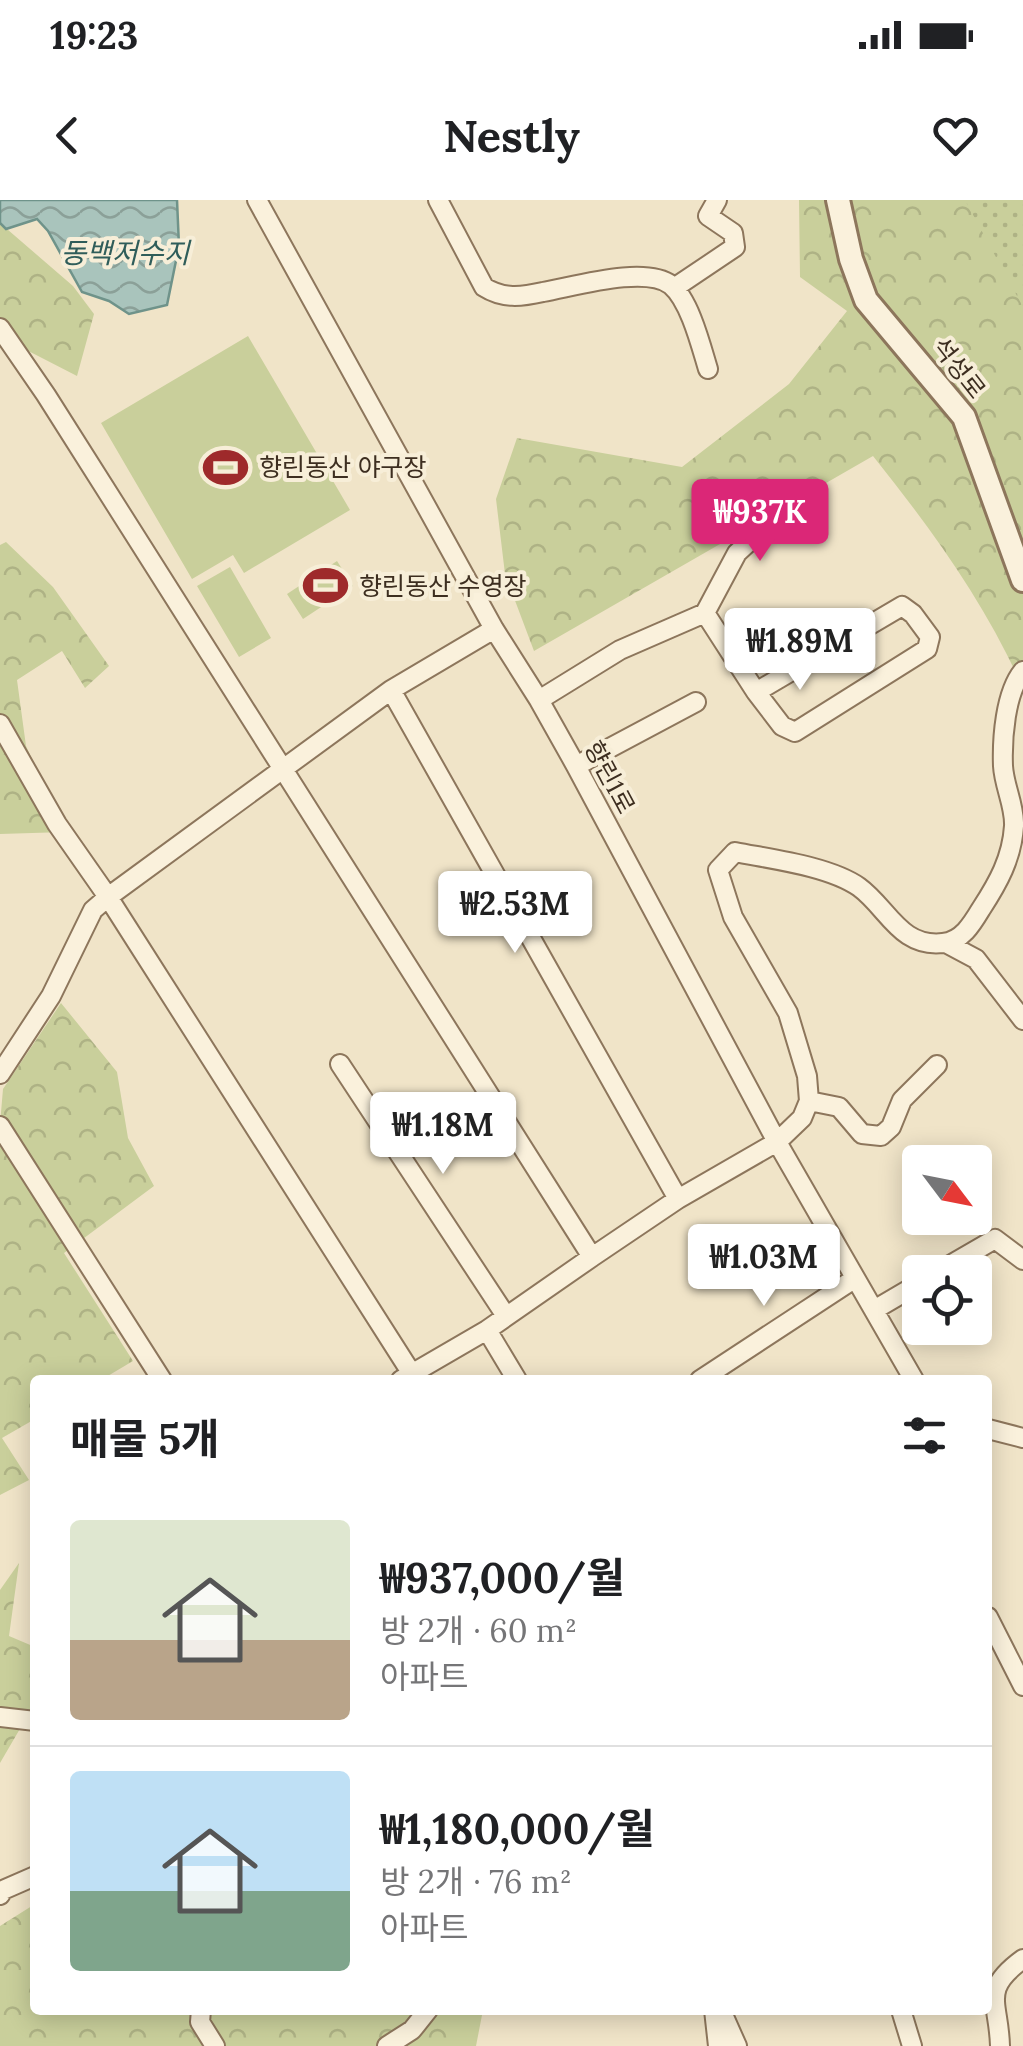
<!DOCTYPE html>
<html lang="ko">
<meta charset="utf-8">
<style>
:root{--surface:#fff;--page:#f2f2f2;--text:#202124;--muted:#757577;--line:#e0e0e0;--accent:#db2777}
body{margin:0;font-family:Lora,"Noto Sans KR",serif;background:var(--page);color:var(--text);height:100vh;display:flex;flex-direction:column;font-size:38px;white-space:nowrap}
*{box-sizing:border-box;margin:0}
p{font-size:32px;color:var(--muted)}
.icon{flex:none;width:55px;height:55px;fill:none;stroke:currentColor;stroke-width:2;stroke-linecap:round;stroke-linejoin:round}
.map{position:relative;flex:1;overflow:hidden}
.drawer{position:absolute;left:30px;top:1175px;width:962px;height:640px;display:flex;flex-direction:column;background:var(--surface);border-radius:10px;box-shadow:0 5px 25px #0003}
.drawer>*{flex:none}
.needle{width:65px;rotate:122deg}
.controls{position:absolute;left:902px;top:945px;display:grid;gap:20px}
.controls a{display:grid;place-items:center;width:90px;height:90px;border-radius:10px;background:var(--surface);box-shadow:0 5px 25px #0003;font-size:50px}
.price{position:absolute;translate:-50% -85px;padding:0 22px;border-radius:10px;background:#fff;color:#222;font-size:32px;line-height:65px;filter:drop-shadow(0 2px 5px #0008)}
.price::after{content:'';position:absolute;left:50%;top:60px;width:30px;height:22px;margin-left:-15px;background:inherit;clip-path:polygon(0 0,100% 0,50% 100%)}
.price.selected{background:var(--accent);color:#fff}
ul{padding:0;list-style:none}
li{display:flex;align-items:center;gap:30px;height:250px;padding:0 40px}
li+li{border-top:2px solid var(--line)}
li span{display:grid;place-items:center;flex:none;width:280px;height:200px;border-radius:10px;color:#555}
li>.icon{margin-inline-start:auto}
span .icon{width:120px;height:120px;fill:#fffc;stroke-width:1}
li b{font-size:42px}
h2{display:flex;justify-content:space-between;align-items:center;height:120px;padding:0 40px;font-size:42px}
.status{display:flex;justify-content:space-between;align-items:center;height:70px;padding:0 50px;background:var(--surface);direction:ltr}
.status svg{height:28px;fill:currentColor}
header{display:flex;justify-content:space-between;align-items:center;height:130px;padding:0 40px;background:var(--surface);font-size:45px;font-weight:700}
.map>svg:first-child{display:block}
</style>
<div class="status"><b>19:23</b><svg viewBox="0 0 49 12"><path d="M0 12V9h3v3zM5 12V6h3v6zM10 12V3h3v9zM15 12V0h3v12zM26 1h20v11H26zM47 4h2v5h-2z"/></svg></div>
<header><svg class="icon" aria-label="back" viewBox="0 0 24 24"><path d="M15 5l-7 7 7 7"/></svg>Nestly<svg class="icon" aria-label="heart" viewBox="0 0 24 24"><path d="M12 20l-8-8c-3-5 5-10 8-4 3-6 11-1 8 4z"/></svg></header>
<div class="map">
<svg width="1023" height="1846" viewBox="0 0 1023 1846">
<defs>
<pattern id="grass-dots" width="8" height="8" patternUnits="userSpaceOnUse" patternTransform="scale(2.5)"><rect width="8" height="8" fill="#c9cf9b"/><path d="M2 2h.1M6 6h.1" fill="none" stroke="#aeb285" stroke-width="1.8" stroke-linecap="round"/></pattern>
<pattern id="forest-crowns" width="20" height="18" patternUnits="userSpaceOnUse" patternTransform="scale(2.5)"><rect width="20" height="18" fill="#c9cf9b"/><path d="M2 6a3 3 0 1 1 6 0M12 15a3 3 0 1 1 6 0" fill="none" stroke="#aeb285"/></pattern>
<pattern id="water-waves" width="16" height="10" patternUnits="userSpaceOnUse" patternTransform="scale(2.5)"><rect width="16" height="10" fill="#a9c4bc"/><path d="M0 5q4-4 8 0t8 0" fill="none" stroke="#8ba098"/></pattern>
</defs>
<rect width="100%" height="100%" fill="#f0e4c8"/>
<path fill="url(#grass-dots)" d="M953,0H1023V120Z"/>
<path fill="url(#forest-crowns)" d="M799,0H965L1023,107V474L1018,477C980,396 929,326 873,256L534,451L505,374L496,299L517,238L682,267L789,184L847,111L800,77Z
M0,23L73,86L94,114L77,176L5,139L0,148Z
M6,342L53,387L109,466L85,488L62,451L17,480L26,546L65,632L0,634V345Z
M61,803L117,872L128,938L154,986L64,1053L133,1161L101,1180H35V1219L2,1238L29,1280L0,1295V924L3,889Z
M19,1363L9,1436L35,1447V1503L0,1563V1390Z
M35,1704V1810H483L476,1846H0V1726Z"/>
<path fill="#c9cf9b" d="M248,136L350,310L244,373L233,355L192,379L101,223Z
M337,361L353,386L303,419L287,394Z
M230,367L271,438L239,457L197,386Z"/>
<path fill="url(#water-waves)" stroke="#6f938a" stroke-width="2.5" d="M0,0H177L179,46L167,105L129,114L109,101L82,92L48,31L37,19L6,29L0,23Z"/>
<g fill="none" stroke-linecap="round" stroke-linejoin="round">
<defs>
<path id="minor" d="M257,0L494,429L539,500L576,566L777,942L914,1180
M438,0L484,87C503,99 521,97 543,92C573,87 645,65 671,85C690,101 701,146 708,169
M674,88L735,47L733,33L708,16L717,0
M0,128L46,195L592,1057L678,999L777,942L802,918L809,901L807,876L788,813L733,717L718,670L735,652C770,659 829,666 859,687C888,708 900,748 943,743C962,741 972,724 981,709C998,683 1012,658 1014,626C1015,606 1004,586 1003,566C1002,539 1005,493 1023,471
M705,413L737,353L750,341L805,308
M391,490L678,999
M539,500L620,450L705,413L756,492L902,406L913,414L930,437L927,449L795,532L782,526L756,492
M0,524L57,624L108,697L412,1174
M576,566L696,502
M946,743L976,759L1023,820
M340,864L506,1116
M0,874L51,796L93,710L108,697L391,490L494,429
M809,901L839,907L862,934L881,936L891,927L902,900L937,865
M0,926L162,1180
M938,1072L995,1039L1023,1060
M874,1110L920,1083
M487,1130L517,1180
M401,1180L487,1130L592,1057
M700,1180L854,1079
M988,1229L1023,1238
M988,1417L1023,1486
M0,1517L35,1521
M0,1695L3,1690L35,1676
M201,1810L200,1822L215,1846
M714,1810L718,1846
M721,1810L737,1846
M901,1810L912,1846
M387,1846L412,1830L428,1810
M1000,1846C999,1802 980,1790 1023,1759"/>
<path id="tertiary" d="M838,0L851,59L866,100L964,217L1023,380"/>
</defs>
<use href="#minor" stroke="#8d765c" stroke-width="22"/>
<use href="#tertiary" stroke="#8d765c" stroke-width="28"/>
<use href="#minor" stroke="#faf1dc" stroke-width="18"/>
<use href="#tertiary" stroke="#faf1dc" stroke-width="22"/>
</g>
<defs>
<symbol id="stadium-bare" viewBox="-9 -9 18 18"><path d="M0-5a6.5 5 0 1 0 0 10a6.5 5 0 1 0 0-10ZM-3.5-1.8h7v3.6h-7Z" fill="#9e2a2b" stroke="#f7eed8" stroke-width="2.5" paint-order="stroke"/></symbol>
</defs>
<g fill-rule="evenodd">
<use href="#stadium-bare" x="194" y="236" width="63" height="63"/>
<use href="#stadium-bare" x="294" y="354" width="63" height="63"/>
</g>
<g text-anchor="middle" stroke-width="8" stroke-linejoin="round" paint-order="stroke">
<g font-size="25" fill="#3d2e20" stroke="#f7eed8">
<text transform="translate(959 168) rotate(52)" y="9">석성로</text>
<text transform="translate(610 577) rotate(62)" y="9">향린1로</text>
</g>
<g font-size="25" fill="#3d2e20" stroke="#f7eed8" text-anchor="start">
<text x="259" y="276">향린동산 야구장</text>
<text x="359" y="395">향린동산 수영장</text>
</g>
<g font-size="28" font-style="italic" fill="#2f5d5a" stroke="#f7eed8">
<text x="125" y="63">동백저수지</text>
</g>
</g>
</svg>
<div class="controls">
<a><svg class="needle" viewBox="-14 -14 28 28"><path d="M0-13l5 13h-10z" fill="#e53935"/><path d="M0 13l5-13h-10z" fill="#757577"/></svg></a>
<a><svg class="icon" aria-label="locate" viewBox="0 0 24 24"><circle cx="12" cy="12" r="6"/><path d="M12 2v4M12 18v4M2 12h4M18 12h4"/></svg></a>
</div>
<b class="price selected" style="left:760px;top:364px">₩937K</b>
<b class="price" style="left:800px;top:493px">₩1.89M</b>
<b class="price" style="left:515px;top:756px">₩2.53M</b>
<b class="price" style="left:443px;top:977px">₩1.18M</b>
<b class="price" style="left:764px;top:1109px">₩1.03M</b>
<section class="drawer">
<h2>매물 5개<svg class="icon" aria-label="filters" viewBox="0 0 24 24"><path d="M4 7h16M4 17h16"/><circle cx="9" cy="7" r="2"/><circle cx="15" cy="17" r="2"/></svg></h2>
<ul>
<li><span style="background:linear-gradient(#dfe7d0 60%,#b9a48a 0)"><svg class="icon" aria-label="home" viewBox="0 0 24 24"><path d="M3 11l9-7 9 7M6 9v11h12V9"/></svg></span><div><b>₩937,000/월</b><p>방 2개 · 60 m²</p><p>아파트</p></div></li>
<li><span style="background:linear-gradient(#bfe0f5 60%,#7fa58c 0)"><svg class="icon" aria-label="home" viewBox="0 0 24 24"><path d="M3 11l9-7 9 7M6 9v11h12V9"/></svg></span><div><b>₩1,180,000/월</b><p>방 2개 · 76 m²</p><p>아파트</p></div></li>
</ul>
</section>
</div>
